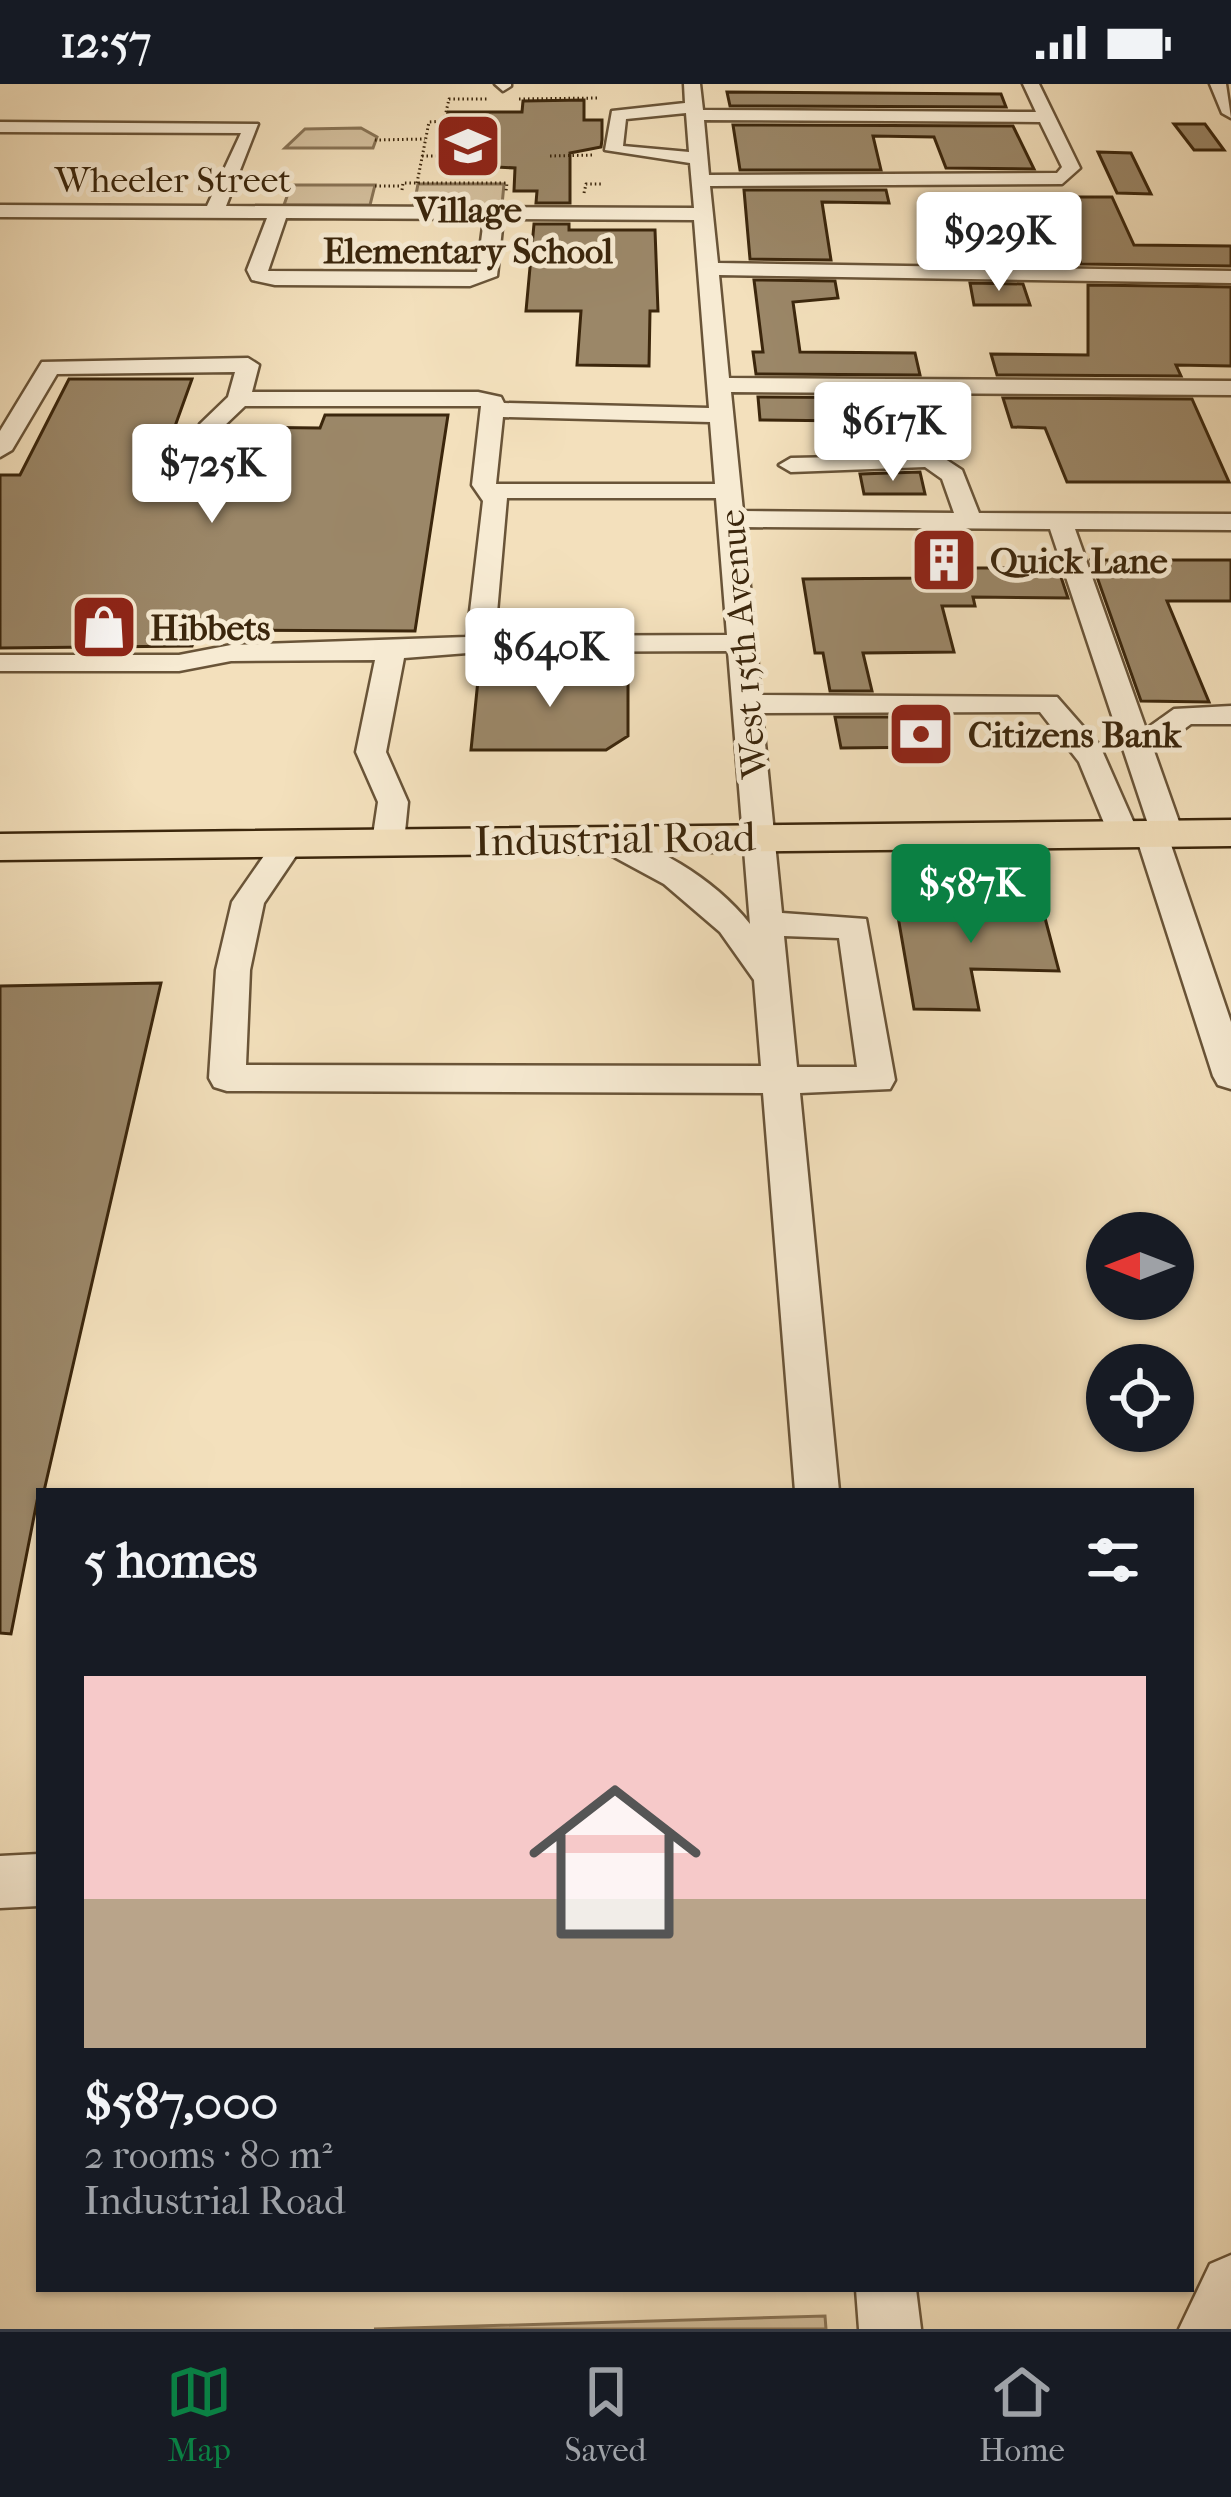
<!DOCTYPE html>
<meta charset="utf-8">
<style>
:root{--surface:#171b24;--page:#20242c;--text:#f1f3f6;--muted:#9ea1a6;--line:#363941;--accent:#0b8043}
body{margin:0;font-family:"IM FELL French Canon",serif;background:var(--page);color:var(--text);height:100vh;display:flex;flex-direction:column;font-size:45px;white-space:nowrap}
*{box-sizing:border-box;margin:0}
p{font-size:39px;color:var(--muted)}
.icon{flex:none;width:66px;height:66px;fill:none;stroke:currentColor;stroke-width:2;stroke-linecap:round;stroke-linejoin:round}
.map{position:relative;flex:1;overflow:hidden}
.drawer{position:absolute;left:36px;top:1404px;width:1158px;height:804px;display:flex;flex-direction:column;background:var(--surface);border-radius:0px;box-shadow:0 3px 9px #0004}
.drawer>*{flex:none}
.needle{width:78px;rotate:270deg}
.buttons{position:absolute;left:1086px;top:1128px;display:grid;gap:24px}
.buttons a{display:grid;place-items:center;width:108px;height:108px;border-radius:50%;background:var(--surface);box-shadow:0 3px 9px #0004;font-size:60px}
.price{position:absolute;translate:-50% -102px;padding:0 27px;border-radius:12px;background:#fff;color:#222;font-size:39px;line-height:78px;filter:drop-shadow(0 3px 6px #0008)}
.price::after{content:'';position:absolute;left:50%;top:72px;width:36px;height:27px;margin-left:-18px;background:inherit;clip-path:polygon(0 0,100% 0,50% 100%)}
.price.on{background:var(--accent);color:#fff}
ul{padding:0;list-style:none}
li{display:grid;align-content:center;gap:24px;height:636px;padding:0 48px}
li span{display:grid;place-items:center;height:372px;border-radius:0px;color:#555}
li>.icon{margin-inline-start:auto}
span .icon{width:216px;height:216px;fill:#fffc;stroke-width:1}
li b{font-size:51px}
h2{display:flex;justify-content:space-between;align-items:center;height:144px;padding:0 48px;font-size:51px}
.status{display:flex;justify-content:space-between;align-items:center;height:84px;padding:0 60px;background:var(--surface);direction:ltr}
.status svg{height:33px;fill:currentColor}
.dock{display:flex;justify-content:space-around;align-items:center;height:168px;border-top:3px solid var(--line);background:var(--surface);font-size:33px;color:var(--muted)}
.dock a{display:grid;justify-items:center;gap:6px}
.dock .on{color:var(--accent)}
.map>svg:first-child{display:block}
</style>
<div class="status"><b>12:57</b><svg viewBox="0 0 49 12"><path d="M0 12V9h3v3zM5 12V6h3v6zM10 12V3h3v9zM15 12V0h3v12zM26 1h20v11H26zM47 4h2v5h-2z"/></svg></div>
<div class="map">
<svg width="1231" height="2245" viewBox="0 0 1231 2245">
<rect width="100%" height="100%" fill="#f3e0bc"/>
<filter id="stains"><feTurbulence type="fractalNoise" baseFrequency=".00167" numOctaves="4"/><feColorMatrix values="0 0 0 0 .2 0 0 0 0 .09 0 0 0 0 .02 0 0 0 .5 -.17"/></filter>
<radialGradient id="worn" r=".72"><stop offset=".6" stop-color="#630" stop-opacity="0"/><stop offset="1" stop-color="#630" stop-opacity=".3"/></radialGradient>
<path fill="#d4c09e" stroke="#887355" stroke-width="3" d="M361,44L377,53L373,64H285L305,45Z
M418,100H504L502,121H414Z
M291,101H375L370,121H284Z
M825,2232L826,2245H374Z"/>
<path fill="#9b8768" stroke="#3b260c" stroke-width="3" d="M727,8L1001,10L1006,23L730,22Z
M584,16V36H602V56L601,63L570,69V119H536L537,107H514L515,84L440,80L448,28H522L523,17Z
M1174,40H1205L1224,66H1194Z
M733,41L1013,42L1034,85L946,84L934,53L873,52L881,86H740Z
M1098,68L1131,69L1151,110L1117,109Z
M744,106H886L889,119L822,118L831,176L750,175Z
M1055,113H1112L1134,161L1231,162V182L1081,180Z
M534,140H569V146H655L658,227H650L649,282L577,281L581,227H526Z
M958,158L1010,159L1016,179L964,178Z
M754,196L835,197L838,214L793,218L800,268L915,269L920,291L756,290L753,268H763Z
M970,199L1023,200L1030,221H974Z
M1088,201L1231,203V282L1176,281L1181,292L997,291L991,270L1088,271Z
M69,295H192L156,395L226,396L243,343L320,344L325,331H448L415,547L197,546L192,562L0,564V391H20Z
M758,313L926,314L931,337L909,342L915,367L857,368L852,337L760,336Z
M1003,314L1192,315L1229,398H1067L1045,344L1012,343Z
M920,388L925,410H864L860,390Z
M922,459H956L963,484H1058L1068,514L973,513L975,522H942L954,568L863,569L872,607H830L823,569H815L803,495L931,494Z
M1091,476H1231V517H1167L1209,618L1141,617Z
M479,586L628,587V652L606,666H471Z
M835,633H931L939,663L841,664Z
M954,812L1040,815L1059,887L971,885L979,926L914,925L896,821L955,822Z
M161,899L44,1407H39L11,1550L0,1549V902Z"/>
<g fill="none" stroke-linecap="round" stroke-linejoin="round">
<defs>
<path id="minor" d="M495,0H511V2L503,7Z
M684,0H700L703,26L1036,28L1023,0H1039L1080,84L1062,100L710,102L718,179L1231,187V199L719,191L729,294L1231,297V311L731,308L743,427L954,429L942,395L925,383L791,388L779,381L791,374L939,371L962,386L979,429L1231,430V446L1075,445L1146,645L1174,625L1231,622V640H1191L1154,667L1183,749L1170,758L1231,938V1005L1218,1001L1213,992L1136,752L1122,759L1111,756L1079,678L1040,628L762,629L782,829L866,835L895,996L890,1005L800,1009L839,1407H795L763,1009L227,1007L214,1003L209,994L216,886L232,818L277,753L288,750L304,760L264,819L250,886L246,981L761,982L754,896L720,848L664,800L579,754L595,744C653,759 713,793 750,840L728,567L480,568L404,574L386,668L408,718L404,758L388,768L372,758L378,718L356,668L375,576L231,577L179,587H0V571H179L231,561L467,553L483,417L472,401L481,322H245L223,343L209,384L197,391L185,384L200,340L228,313L235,288L57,290L12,366L0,373V347L42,278L248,274L259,281L252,308H478L501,313L504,319L709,324L694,136L503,135L497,192L470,202L275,201L252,196L247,186L267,134L0,133V121L207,122L241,49L0,48V38L258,40L226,122L694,124L690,79L605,66L612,27L685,19ZM686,29L689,68L623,62L626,35ZM704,36L1040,38L1062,83L1057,89L709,91ZM286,134L484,135L477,188L268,187ZM503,333L710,338L715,400H496ZM716,414L727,551L495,552L507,414ZM744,443L1050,445L1148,740L1137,746L1100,662L1057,613L761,611ZM784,852L839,854L857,983H797Z
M1210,0H1226L1231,34L1222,29Z
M39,1770V1822L0,1824V1772Z
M1231,2171V2245H1179L1210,2180Z
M856,2205H916L921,2245H859Z"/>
<path id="major" d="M1231,736V762L0,776V750Z"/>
</defs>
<use href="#minor" stroke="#695438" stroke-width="5"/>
<use href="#major" stroke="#3b260c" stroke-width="5"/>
<path stroke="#3b260c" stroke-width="3" stroke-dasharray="1.5 3" stroke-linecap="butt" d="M519,15L598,14
M444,37L449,15H488
M375,56L425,55
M422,72H436
M550,72L594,71
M417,99L429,38L447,37
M375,102H402
M402,106L403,99H507L506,107
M584,109L586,100H603"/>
<use href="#minor" fill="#f7ebd3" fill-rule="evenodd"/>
<use href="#major" fill="#f3e0bc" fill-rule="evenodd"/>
</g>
<defs>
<symbol id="school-square" viewBox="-11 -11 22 22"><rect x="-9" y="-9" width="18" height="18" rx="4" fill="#8f2418" stroke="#f7ebd3"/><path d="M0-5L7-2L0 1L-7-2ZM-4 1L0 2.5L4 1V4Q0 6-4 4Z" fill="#fff"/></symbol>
<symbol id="building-square" viewBox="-11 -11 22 22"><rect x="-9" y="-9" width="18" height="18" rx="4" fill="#8f2418" stroke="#f7ebd3"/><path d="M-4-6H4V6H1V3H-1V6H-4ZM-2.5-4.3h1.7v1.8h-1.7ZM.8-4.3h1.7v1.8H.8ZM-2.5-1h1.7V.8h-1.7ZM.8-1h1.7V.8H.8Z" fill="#fff"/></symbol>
<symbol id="shop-square" viewBox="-11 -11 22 22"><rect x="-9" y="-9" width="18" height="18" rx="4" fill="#8f2418" stroke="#f7ebd3"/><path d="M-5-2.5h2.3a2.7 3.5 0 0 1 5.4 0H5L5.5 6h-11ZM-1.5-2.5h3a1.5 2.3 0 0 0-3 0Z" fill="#fff"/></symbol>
<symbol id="bank-square" viewBox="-11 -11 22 22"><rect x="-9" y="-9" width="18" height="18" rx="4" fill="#8f2418" stroke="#f7ebd3"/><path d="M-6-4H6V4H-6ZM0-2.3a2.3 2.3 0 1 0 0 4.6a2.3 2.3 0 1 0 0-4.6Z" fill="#fff"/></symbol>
</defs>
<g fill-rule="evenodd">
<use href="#school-square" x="430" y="24" width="76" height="76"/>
<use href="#building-square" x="906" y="438" width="76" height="76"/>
<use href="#shop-square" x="66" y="505" width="76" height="76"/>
<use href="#bank-square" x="883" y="612" width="76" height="76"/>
</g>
<g text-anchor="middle" stroke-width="10" stroke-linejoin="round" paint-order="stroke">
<g font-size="36" fill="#3b260c" stroke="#f7ebd3">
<text x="173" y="108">Wheeler Street</text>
<text transform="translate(742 560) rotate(-95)" y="13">West 15th Avenue</text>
</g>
<g font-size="36" font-weight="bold" fill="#3b260c" stroke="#f7ebd3" text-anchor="start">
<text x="468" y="138" text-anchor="middle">Village<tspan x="468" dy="41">Elementary School</tspan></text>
<text x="990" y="489">Quick Lane</text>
<text x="150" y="556">Hibbets</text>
<text x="968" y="663">Citizens Bank</text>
</g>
<g font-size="42" fill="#3b260c" stroke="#f7ebd3">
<text transform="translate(615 754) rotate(-1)" y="15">Industrial Road</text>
</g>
</g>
<rect width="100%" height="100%" filter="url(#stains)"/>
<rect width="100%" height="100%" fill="url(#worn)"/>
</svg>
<div class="buttons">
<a><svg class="needle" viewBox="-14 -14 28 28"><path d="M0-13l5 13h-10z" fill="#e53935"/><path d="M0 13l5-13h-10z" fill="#9ea1a6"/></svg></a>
<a><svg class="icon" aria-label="locate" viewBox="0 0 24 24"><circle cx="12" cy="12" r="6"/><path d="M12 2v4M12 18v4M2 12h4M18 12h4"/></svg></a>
</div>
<b class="price" style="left:999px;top:210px">$929K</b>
<b class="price" style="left:893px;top:400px">$617K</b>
<b class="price" style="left:212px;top:442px">$725K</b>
<b class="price" style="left:550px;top:626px">$640K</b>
<b class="price on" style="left:971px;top:862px">$587K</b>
<section class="drawer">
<h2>5 homes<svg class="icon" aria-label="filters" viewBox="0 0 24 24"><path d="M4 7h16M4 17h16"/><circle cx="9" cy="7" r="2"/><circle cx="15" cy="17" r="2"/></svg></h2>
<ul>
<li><span style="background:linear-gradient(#f6c9c9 60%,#b9a48a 0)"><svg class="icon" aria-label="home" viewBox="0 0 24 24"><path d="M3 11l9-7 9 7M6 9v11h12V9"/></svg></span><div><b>$587,000</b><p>2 rooms · 80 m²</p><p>Industrial Road</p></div></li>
</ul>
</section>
</div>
<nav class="dock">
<a class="on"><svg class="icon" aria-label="map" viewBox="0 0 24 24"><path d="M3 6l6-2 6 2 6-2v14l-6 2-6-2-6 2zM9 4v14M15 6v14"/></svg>Map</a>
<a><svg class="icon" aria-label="saved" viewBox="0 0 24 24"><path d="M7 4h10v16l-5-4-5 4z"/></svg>Saved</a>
<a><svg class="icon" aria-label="home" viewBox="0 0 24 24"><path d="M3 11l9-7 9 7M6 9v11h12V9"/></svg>Home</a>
</nav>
